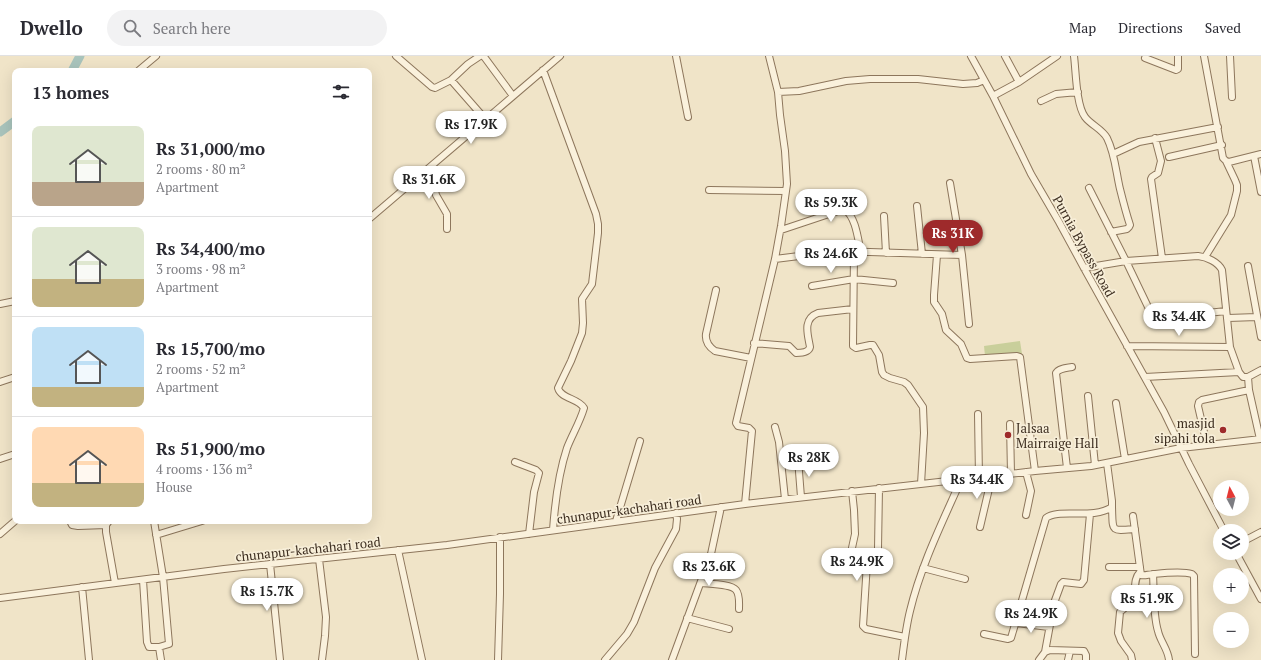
<!DOCTYPE html>
<meta charset="utf-8">
<style>
:root{--surface:#fff;--page:#f2f2f3;--text:#2b2b33;--muted:#7c7c81;--line:#e1e1e2;--accent:#9e2a2b}
body{margin:0;font-family:"PT Serif",serif;background:var(--page);color:var(--text);height:100vh;display:flex;flex-direction:column;font-size:15px;white-space:nowrap}
*{box-sizing:border-box;margin:0}
p{font-size:13px;color:var(--muted)}
.icon{flex:none;width:22px;height:22px;fill:none;stroke:currentColor;stroke-width:2;stroke-linecap:round;stroke-linejoin:round}
.map{position:relative;flex:1;overflow:hidden}
.side{position:absolute;left:12px;top:12px;width:360px;height:456px;display:flex;flex-direction:column;background:var(--surface);border-radius:8px;box-shadow:0 4px 16px #0002}
.side>*{flex:none}
.needle{width:26px;rotate:353deg}
.buttons{position:absolute;left:1213px;top:424px;display:grid;gap:8px}
.buttons a{display:grid;place-items:center;width:36px;height:36px;border-radius:50%;background:var(--surface);box-shadow:0 4px 16px #0002;font-size:20px}
.price{position:absolute;translate:-50% -34px;padding:0 9px;border-radius:14px;background:#fff;color:#222;font-size:13px;line-height:26px;filter:drop-shadow(0 1px 2px #0008)}
.price::after{content:'';position:absolute;left:50%;top:24px;width:12px;height:9px;margin-left:-6px;background:inherit;clip-path:polygon(0 0,100% 0,50% 100%)}
.price.on{background:var(--accent);color:#fff}
ul{padding:0;list-style:none}
li{display:flex;align-items:center;gap:12px;height:100px;padding:0 20px}
li+li{border-top:1px solid var(--line)}
li span{display:grid;place-items:center;flex:none;width:112px;height:80px;border-radius:8px;color:#555}
li>.icon{margin-inline-start:auto}
span .icon{width:48px;height:48px;fill:#fffc;stroke-width:1}
li b{font-size:17px}
h2{display:flex;justify-content:space-between;align-items:center;height:48px;padding:0 20px;font-size:17px}
header{display:flex;align-items:center;gap:24px;box-sizing:border-box;height:56px;padding:0 20px;background:var(--surface);border-bottom:1px solid var(--line)}
header strong{font-size:19px}
nav{display:flex;gap:22px;margin-inline-start:auto;font-size:14px}
.search{width:280px;height:36px;background:var(--page);display:flex;align-items:center;gap:10px;box-sizing:border-box;padding:0 14px;border-radius:22px;color:var(--muted);font-size:15px}
.map>svg:first-child{display:block}
</style>
<header>
<strong>Dwello</strong>
<div class="search"><svg class="icon" aria-label="search" viewBox="0 0 24 24"><circle cx="10" cy="10" r="6"/><path d="M15 15l6 6"/></svg>Search here</div>
<nav><a>Map</a><a>Directions</a><a>Saved</a></nav>
</header>
<div class="map">
<svg width="1261" height="604" viewBox="0 0 1261 604">
<rect width="100%" height="100%" fill="#f0e4c8"/>
<path fill="#c9cf9b" d="M1020,285L1022,298L985,300L984,290Z"/>
<g fill="none" stroke-linecap="round" stroke-linejoin="round">
<path stroke="#a9c4bc" stroke-width="9" d="M72,15L80,0
M0,76L15,65"/>
<defs>
<path id="minor" d="M396,0L432,31L435,32L451,24L468,8L480,0
M483,0L485,2L513,40
M676,0L688,61
M971,0L993,40L1031,118L1059,166L1084,212L1164,356L1189,408L1224,475
M1005,0L1019,26
M1074,0C1076,15 1076,49 1085,61C1091,69 1102,73 1107,82C1115,98 1116,116 1120,133C1123,145 1126,157 1130,169L1129,171L1127,173L1111,176
M1204,0L1223,102L1226,105L1229,106L1261,98
M1230,0L1232,41
M1145,2L1176,14L1178,13V0
M543,14L596,158L598,168V177L592,228L582,243L583,267L582,277L571,305L558,332C561,343 578,342 584,352C580,366 572,379 567,392C558,419 555,446 553,474
M138,15L156,0
M451,24L486,64
M778,36L799,35L846,25L870,23H918L963,28L977,27L984,24
M993,40L1019,26L1057,0
M1041,45L1056,38L1078,36
M1155,82L1161,105L1158,117L1152,121L1151,123L1162,202
M1113,98L1139,86L1218,71
M1254,100L1261,136
M1169,101L1222,89
M430,112L436,139L447,158V173
M950,127L962,199L969,268
M1089,132L1126,205L1149,253C1153,258 1155,261 1162,262L1226,255
M709,134L786,135
M917,150L922,198
M884,160L886,197
M369,163L560,0
M781,174L841,154H845C856,161 858,184 861,197
M854,197L853,290L856,292L870,289H873L879,299L882,316L884,319L890,322L904,326L908,329L923,351L924,377L921,428
M937,199L934,239V246L942,258L946,274L961,288L967,302L970,303L1017,300L1020,301L1035,415
M1205,201L1231,159L1237,135V129L1235,124L1226,105
M775,203L839,195L962,199
M1248,210L1261,281
M1084,212L1126,205L1198,200C1207,201 1218,206 1222,214L1230,291L1239,316L1243,321H1248L1261,314
M854,223L893,227
M812,230L854,223
M716,234L706,278C705,286 709,291 715,295L751,302
M0,248L15,245
M1228,262L1257,261
M754,287L789,290L796,297C801,297 809,296 810,291C808,279 802,263 818,257L853,253
M1127,290L1230,291
M1145,321L1239,316
M1248,321L1249,334L1260,383
M0,326L15,321
M1088,340L1095,409
M1116,347L1125,403
M978,358L979,422
M1010,368L1011,418
M775,371L779,386L785,443
M1207,389L1198,350L1199,346L1202,344L1249,334
M0,403L15,398
M798,403L801,441
M515,406L536,414L539,417L534,436L529,478
M1067,412L1056,317C1059,312 1067,312 1072,311
M852,435L854,454L855,478L850,501L853,503L864,504L867,507L863,570L866,573L905,581
M745,448L752,375L749,372L738,370L736,367L775,203L781,170L787,128L785,95L780,59L778,36L769,0
M1112,451C1113,476 1110,475 1135,473
M1026,459L1031,435L1026,416
M1133,460L1141,519C1145,520 1149,518 1154,518C1164,517 1182,515 1192,518L1194,520L1195,598
M70,465L72,469L78,470L106,469
M109,465L106,469V476L115,527
M154,465L163,521L169,588L159,591
M616,465L640,385
M980,471L992,420
M0,478L15,465
M156,479L202,465
M1242,486L1261,476
M878,493L879,432
M398,494L422,604
M1236,497L1261,543
M319,503L326,561L325,580L322,604
M270,508L280,604
M1109,511H1140
M923,512L965,523
M1153,518C1154,535 1153,559 1158,575C1160,585 1168,593 1169,604
M143,524L147,586L149,591H159L161,604
M701,527C709,528 731,528 736,534C740,539 739,547 739,553
M82,531L89,604
M0,542L224,513L447,489L745,448L1035,415L1091,410L1181,392L1261,383
M687,562L729,573
M1016,567L1049,571
M984,578L1008,583L1011,582L1046,462C1058,452 1093,464 1112,451V445L1107,407
M1045,596L1054,547L1061,528L1063,526L1081,528L1084,524L1090,458
M498,604L500,538V481
M605,604L627,578L634,566L655,512L676,473L677,463L676,457
M672,604L711,498L721,451
M902,604C904,588 906,571 910,555C921,509 942,467 961,424
M1039,604L1045,596L1050,594L1084,595L1086,599V604
M1068,604L1070,595
M1132,604L1131,599L1121,585L1118,577L1120,556L1134,544C1136,534 1133,523 1140,516"/>
</defs>
<use href="#minor" stroke="#8d765c" stroke-width="8"/>
<use href="#minor" stroke="#faf1dc" stroke-width="6"/>
</g>
<g fill="#9e2a2b" stroke="#f7eed8" stroke-width="1.5">
<circle cx="1223" cy="374" r="4"/>
<circle cx="1008" cy="379" r="4"/>
</g>
<g text-anchor="middle" stroke-width="3.5" stroke-linejoin="round" paint-order="stroke">
<g font-size="13" fill="#3d2e20" stroke="#f7eed8">
<text transform="translate(1084 190) rotate(61)" y="5">Purnia Bypass Road</text>
<text transform="translate(629 453) rotate(-8)" y="5">chunapur-kachahari road</text>
<text transform="translate(308 493) rotate(-6)" y="5">chunapur-kachahari road</text>
</g>
<g font-size="13" fill="#3d2e20" stroke="#f7eed8" text-anchor="end">
<text x="1215" y="372">masjid<tspan x="1215" dy="15">sipahi tola</tspan></text>
<text x="1016" y="377" text-anchor="start">Jalsaa<tspan x="1016" dy="15">Mairraige Hall</tspan></text>
</g>
</g>
</svg>
<div class="buttons">
<a><svg class="needle" viewBox="-14 -14 28 28"><path d="M0-13l5 13h-10z" fill="#e53935"/><path d="M0 13l5-13h-10z" fill="#7c7c81"/></svg></a>
<a><svg class="icon" aria-label="layers" viewBox="0 0 24 24"><path d="M12 4l9 5-9 5-9-5zM3 14l9 5 9-5"/></svg></a>
<a>+</a>
<a>−</a>
</div>
<b class="price" style="left:471px;top:89px">Rs 17.9K</b>
<b class="price" style="left:429px;top:144px">Rs 31.6K</b>
<b class="price" style="left:831px;top:167px">Rs 59.3K</b>
<b class="price on" style="left:953px;top:198px">Rs 31K</b>
<b class="price" style="left:831px;top:218px">Rs 24.6K</b>
<b class="price" style="left:1179px;top:281px">Rs 34.4K</b>
<b class="price" style="left:809px;top:422px">Rs 28K</b>
<b class="price" style="left:977px;top:444px">Rs 34.4K</b>
<b class="price" style="left:857px;top:526px">Rs 24.9K</b>
<b class="price" style="left:709px;top:531px">Rs 23.6K</b>
<b class="price" style="left:267px;top:556px">Rs 15.7K</b>
<b class="price" style="left:1147px;top:563px">Rs 51.9K</b>
<b class="price" style="left:1031px;top:578px">Rs 24.9K</b>
<section class="side">
<h2>13 homes<svg class="icon" aria-label="filters" viewBox="0 0 24 24"><path d="M4 7h16M4 17h16"/><circle cx="9" cy="7" r="2"/><circle cx="15" cy="17" r="2"/></svg></h2>
<ul>
<li><span style="background:linear-gradient(#dfe7d0 70%,#b9a48a 0)"><svg class="icon" aria-label="home" viewBox="0 0 24 24"><path d="M3 11l9-7 9 7M6 9v11h12V9"/></svg></span><div><b>Rs 31,000/mo</b><p>2 rooms · 80 m²</p><p>Apartment</p></div></li>
<li><span style="background:linear-gradient(#dfe7d0 65%,#c2b280 0)"><svg class="icon" aria-label="home" viewBox="0 0 24 24"><path d="M3 11l9-7 9 7M6 9v11h12V9"/></svg></span><div><b>Rs 34,400/mo</b><p>3 rooms · 98 m²</p><p>Apartment</p></div></li>
<li><span style="background:linear-gradient(#bfe0f5 75%,#c2b280 0)"><svg class="icon" aria-label="home" viewBox="0 0 24 24"><path d="M3 11l9-7 9 7M6 9v11h12V9"/></svg></span><div><b>Rs 15,700/mo</b><p>2 rooms · 52 m²</p><p>Apartment</p></div></li>
<li><span style="background:linear-gradient(#ffd9b3 70%,#c2b280 0)"><svg class="icon" aria-label="home" viewBox="0 0 24 24"><path d="M3 11l9-7 9 7M6 9v11h12V9"/></svg></span><div><b>Rs 51,900/mo</b><p>4 rooms · 136 m²</p><p>House</p></div></li>
</ul>
</section>
</div>
